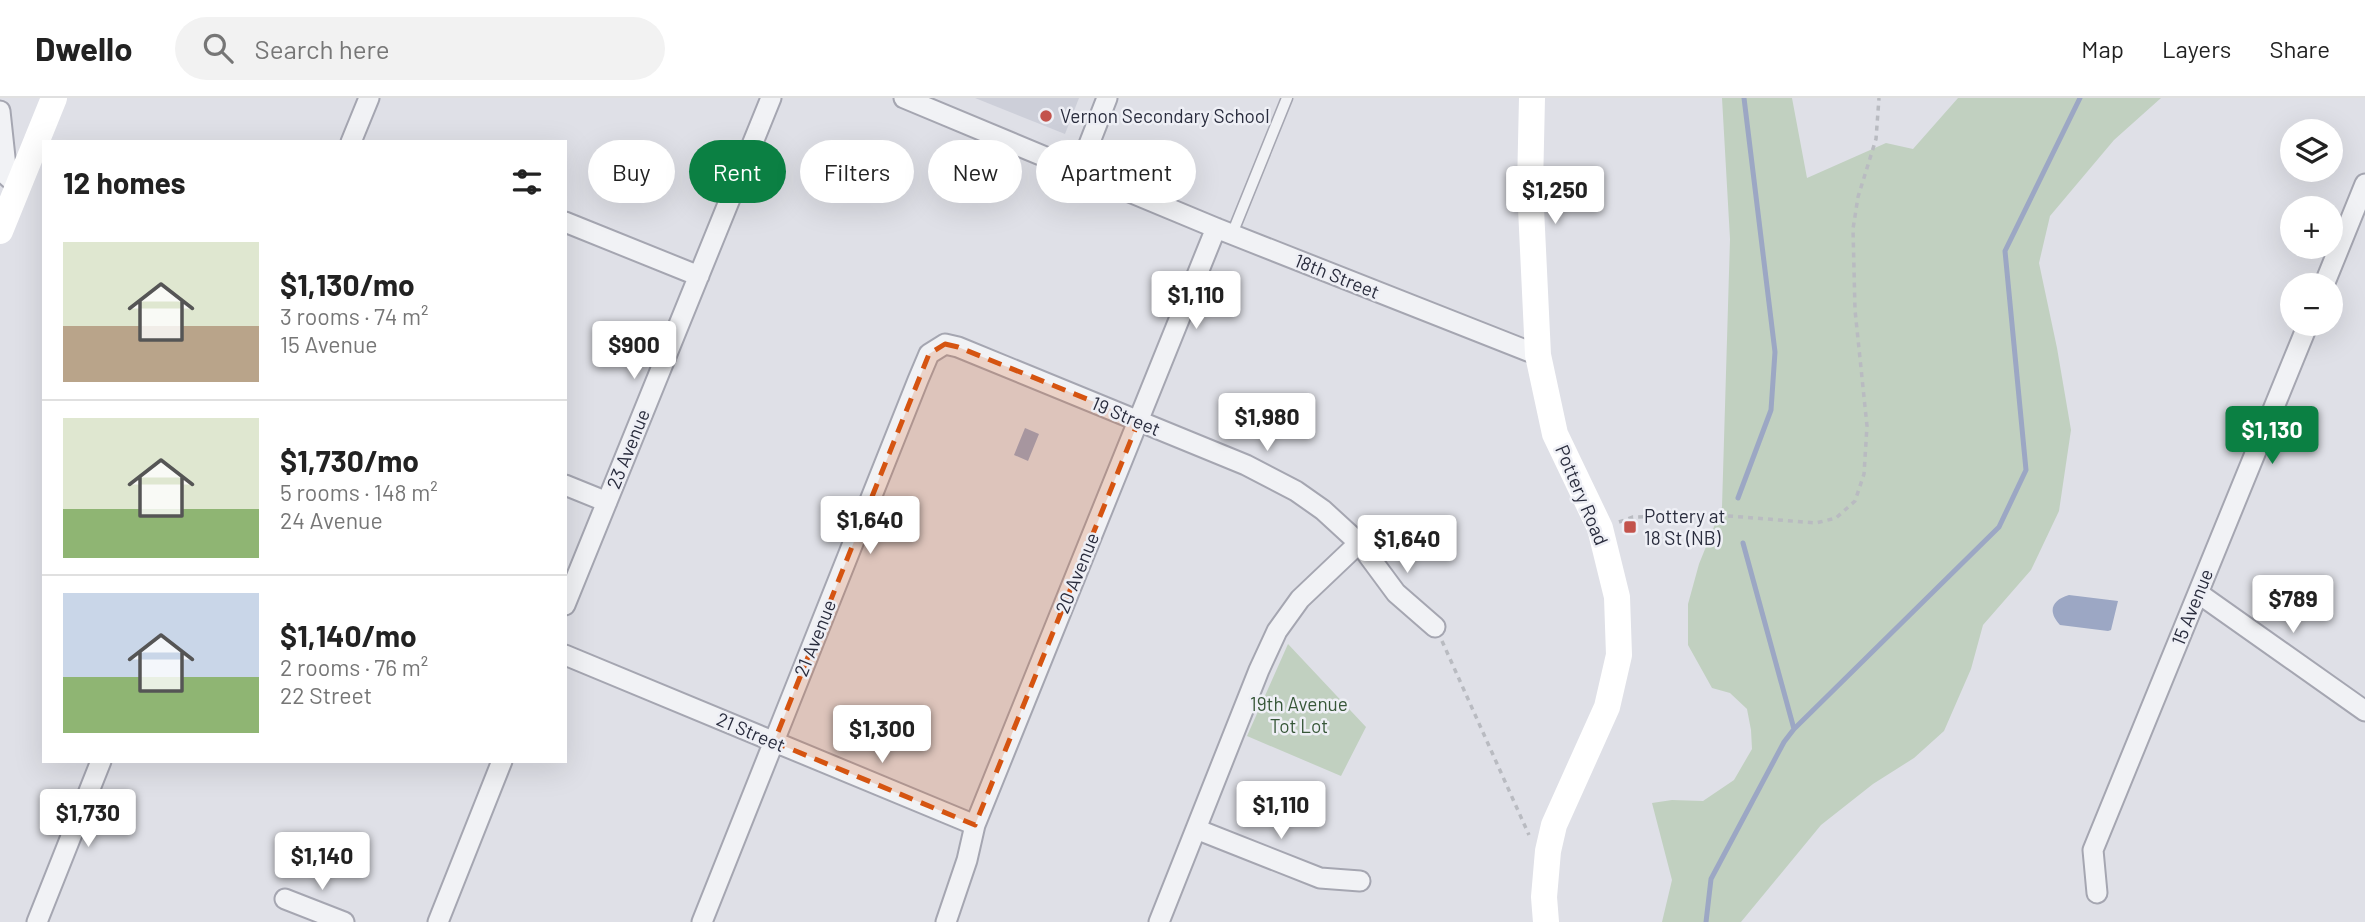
<!DOCTYPE html>
<meta charset="utf-8">
<style>
:root{--surface:#fff;--page:#f2f2f2;--text:#222;--muted:#767676;--line:#e0e0e0;--accent:#0b8043}
body{margin:0;font-family:Barlow,sans-serif;background:var(--page);color:var(--text);height:100vh;display:flex;flex-direction:column;font-size:26px;white-space:nowrap}
*{box-sizing:border-box;margin:0}
p{font-size:23px;color:var(--muted)}
.icon{flex:none;width:38px;height:38px;fill:none;stroke:currentColor;stroke-width:2;stroke-linecap:round;stroke-linejoin:round}
.map{position:relative;flex:1;overflow:hidden}
.panel{position:absolute;left:42px;top:42px;width:525px;height:623px;display:flex;flex-direction:column;background:var(--surface);border-radius:0px;box-shadow:0 7px 28px #0002}
.panel>*{flex:none}
.guide{position:absolute;left:588px;top:42px;width:665px;height:63px;display:flex;gap:14px}
.tools{position:absolute;left:2280px;top:21px;display:grid;gap:14px}
.tools a{display:grid;place-items:center;width:63px;height:63px;border-radius:50%;background:var(--surface);box-shadow:0 7px 28px #0002;font-size:35px}
.price{position:absolute;translate:-50% -60px;padding:0 16px;border-radius:7px;background:#fff;color:#222;font-size:23px;line-height:46px;filter:drop-shadow(0 2px 4px #0008)}
.price::after{content:'';position:absolute;left:50%;top:42px;width:21px;height:16px;margin-left:-10px;background:inherit;clip-path:polygon(0 0,100% 0,50% 100%)}
.price.active{background:var(--accent);color:#fff}
ul{padding:0;list-style:none}
li{display:flex;align-items:center;gap:21px;height:175px;padding:0 21px}
li+li{border-top:2px solid var(--line)}
li span{display:grid;place-items:center;flex:none;width:196px;height:140px;border-radius:0px;color:#555}
li>.icon{margin-inline-start:auto}
span .icon{width:84px;height:84px;fill:#fffc;stroke-width:1}
li b{font-size:30px}
h2{display:flex;justify-content:space-between;align-items:center;height:84px;padding:0 21px;font-size:30px}
.tag{padding:0 24px;border-radius:32px;background:var(--surface);box-shadow:0 7px 28px #0002;font-size:24px;line-height:63px}
.tag.active{background:var(--accent);color:#fff}
header{display:flex;align-items:center;gap:42px;box-sizing:border-box;height:98px;padding:0 35px;background:var(--surface);border-bottom:2px solid var(--line)}
header strong{font-size:33px}
nav{display:flex;gap:38px;margin-inline-start:auto;font-size:24px}
.search{width:490px;height:63px;background:var(--page);display:flex;align-items:center;gap:18px;box-sizing:border-box;padding:0 24px;border-radius:38px;color:var(--muted);font-size:26px}
.map>svg:first-child{display:block}
</style>
<header>
<strong>Dwello</strong>
<div class="search"><svg class="icon" aria-label="search" viewBox="0 0 24 24"><circle cx="10" cy="10" r="6"/><path d="M15 15l6 6"/></svg>Search here</div>
<nav><a>Map</a><a>Layers</a><a>Share</a></nav>
</header>
<div class="map">
<svg width="2365" height="824" viewBox="0 0 2365 824">
<rect width="100%" height="100%" fill="#dfe0e7"/>
<path fill="#cdcfd9" d="M975,0H1079L1065,36Z"/>
<path fill="#c1d0c0" d="M1722,0H1792L1807,80L1886,45L1913,51L1958,0H2161L2114,42L2050,118L2039,165L2057,250L2071,332L2059,413L2031,472L1983,527L1971,571L1944,633L1914,660L1873,686L1821,727L1741,824H1662L1672,782L1652,705L1672,702L1703,703L1734,682L1752,651L1751,632L1747,611L1730,595L1712,590L1688,547V506L1699,466L1722,409L1730,141Z
M1288,546L1366,629L1341,678L1247,638Z"/>
<path fill="#9ca7c4" d="M1025,330L1039,336L1028,363L1014,357Z
M2069,497L2118,503L2111,532L2108,533L2060,527C2047,513 2052,502 2069,497Z"/>
<g fill="none" stroke-linecap="round" stroke-linejoin="round">
<path stroke="#9ca7c4" stroke-width="5" d="M1738,400L1771,312L1775,254L1744,0
M1743,445L1794,631
M1706,824L1711,781L1784,644L1794,631L1999,429L2026,372L2005,153L2080,0"/>
<defs>
<path id="lane" d="M1232,136L1287,0"/>
<path id="street" d="M904,0L1216,130L1538,257
M0,13L7,78L18,88
M351,44L369,0
M1079,72L1107,0
M565,124L699,178
M2324,187L2365,86
M565,387L607,404
M2198,495L2365,613
M565,507L771,0
M565,557L975,727
M1196,731L1320,780L1360,783
M2097,795L2093,752L2308,226
M285,801L344,824
M37,824L101,663
M438,824L502,663
M702,824L918,282L929,256L945,246L958,249L1246,367L1296,393L1323,412L1359,445L1396,495L1435,529
M946,824L967,762L975,727L1216,130
M1159,824L1259,572L1277,533L1300,501L1359,445"/>
</defs>
<use href="#lane" stroke="#a5a6b1" stroke-width="13"/>
<use href="#street" stroke="#a5a6b1" stroke-width="23"/>
<path stroke="#b9bbc1" stroke-width="3.5" stroke-dasharray="5 5" stroke-linecap="butt" d="M1619,424L1633,419L1717,417L1816,425L1836,420L1855,403L1864,376L1867,328L1855,212L1853,131L1858,99L1876,41L1879,0
M1442,543L1529,737"/>
<use href="#lane" stroke="#f1f2f5" stroke-width="10"/>
<use href="#street" stroke="#f1f2f5" stroke-width="19"/>
<path stroke="#fff" stroke-width="26" d="M1532,0L1530,89L1538,257L1555,336L1600,430L1617,499L1619,557L1607,609L1554,727L1548,753L1544,799L1546,824
M0,133L54,0"/>
</g>
<path fill="#d55411" fill-opacity="0.2" stroke="#d55411" stroke-width="5" stroke-dasharray="14 9" stroke-linejoin="round" d="M945,246L958,249L1139,322L975,727L774,644L929,256Z"/>
<g fill="#c3534c" stroke="#eeeff5" stroke-width="2.5">
<circle cx="1046" cy="18" r="7"/>
<rect x="1623" y="422" width="14" height="14" rx="3.5"/>
</g>
<g text-anchor="middle" stroke-width="5" stroke-linejoin="round" paint-order="stroke">
<g font-size="19" fill="#292c3d" stroke="#eeeff5" text-anchor="start">
<text x="1060" y="25">Vernon Secondary School</text>
<text x="1644" y="425">Pottery at<tspan x="1644" dy="22">18 St (NB)</tspan></text>
</g>
<g font-size="19" fill="#292c3d" stroke="#eeeff5">
<text transform="translate(1337 178) rotate(22)" y="7">18th Street</text>
<text transform="translate(1126 318) rotate(23)" y="7">19 Street</text>
<text transform="translate(628 351) rotate(-68)" y="7">23 Avenue</text>
<text transform="translate(1582 397) rotate(67)" y="7">Pottery Road</text>
<text transform="translate(1077 475) rotate(-68)" y="7">20 Avenue</text>
<text transform="translate(2192 509) rotate(-68)" y="7">15 Avenue</text>
<text transform="translate(815 540) rotate(-68)" y="7">21 Avenue</text>
<text transform="translate(751 634) rotate(23)" y="7">21 Street</text>
</g>
<g font-size="19" fill="#375738" stroke="#eeeff5">
<text x="1299" y="613">19th Avenue<tspan x="1299" dy="22">Tot Lot</tspan></text>
</g>
</g>
</svg>
<div class="tools">
<a><svg class="icon" aria-label="layers" viewBox="0 0 24 24"><path d="M12 4l9 5-9 5-9-5zM3 14l9 5 9-5"/></svg></a>
<a>+</a>
<a>−</a>
</div>
<b class="price" style="left:1555px;top:128px">$1,250</b>
<b class="price" style="left:1196px;top:233px">$1,110</b>
<b class="price" style="left:634px;top:283px">$900</b>
<b class="price" style="left:1267px;top:355px">$1,980</b>
<b class="price active" style="left:2272px;top:368px">$1,130</b>
<b class="price" style="left:870px;top:458px">$1,640</b>
<b class="price" style="left:1407px;top:477px">$1,640</b>
<b class="price" style="left:2293px;top:537px">$789</b>
<b class="price" style="left:882px;top:667px">$1,300</b>
<b class="price" style="left:1281px;top:743px">$1,110</b>
<b class="price" style="left:88px;top:751px">$1,730</b>
<b class="price" style="left:322px;top:794px">$1,140</b>
<div class="guide">
<a class="tag">Buy</a>
<a class="tag active">Rent</a>
<a class="tag">Filters</a>
<a class="tag">New</a>
<a class="tag">Apartment</a>
</div>
<section class="panel">
<h2>12 homes<svg class="icon" aria-label="filters" viewBox="0 0 24 24"><path d="M4 7h16M4 17h16"/><circle cx="9" cy="7" r="2"/><circle cx="15" cy="17" r="2"/></svg></h2>
<ul>
<li><span style="background:linear-gradient(#dfe7d0 60%,#b9a48a 0)"><svg class="icon" aria-label="home" viewBox="0 0 24 24"><path d="M3 11l9-7 9 7M6 9v11h12V9"/></svg></span><div><b>$1,130/mo</b><p>3 rooms · 74 m²</p><p>15 Avenue</p></div></li>
<li><span style="background:linear-gradient(#dfe7d0 65%,#8fb573 0)"><svg class="icon" aria-label="home" viewBox="0 0 24 24"><path d="M3 11l9-7 9 7M6 9v11h12V9"/></svg></span><div><b>$1,730/mo</b><p>5 rooms · 148 m²</p><p>24 Avenue</p></div></li>
<li><span style="background:linear-gradient(#c9d6e8 60%,#8fb573 0)"><svg class="icon" aria-label="home" viewBox="0 0 24 24"><path d="M3 11l9-7 9 7M6 9v11h12V9"/></svg></span><div><b>$1,140/mo</b><p>2 rooms · 76 m²</p><p>22 Street</p></div></li>
</ul>
</section>
</div>
